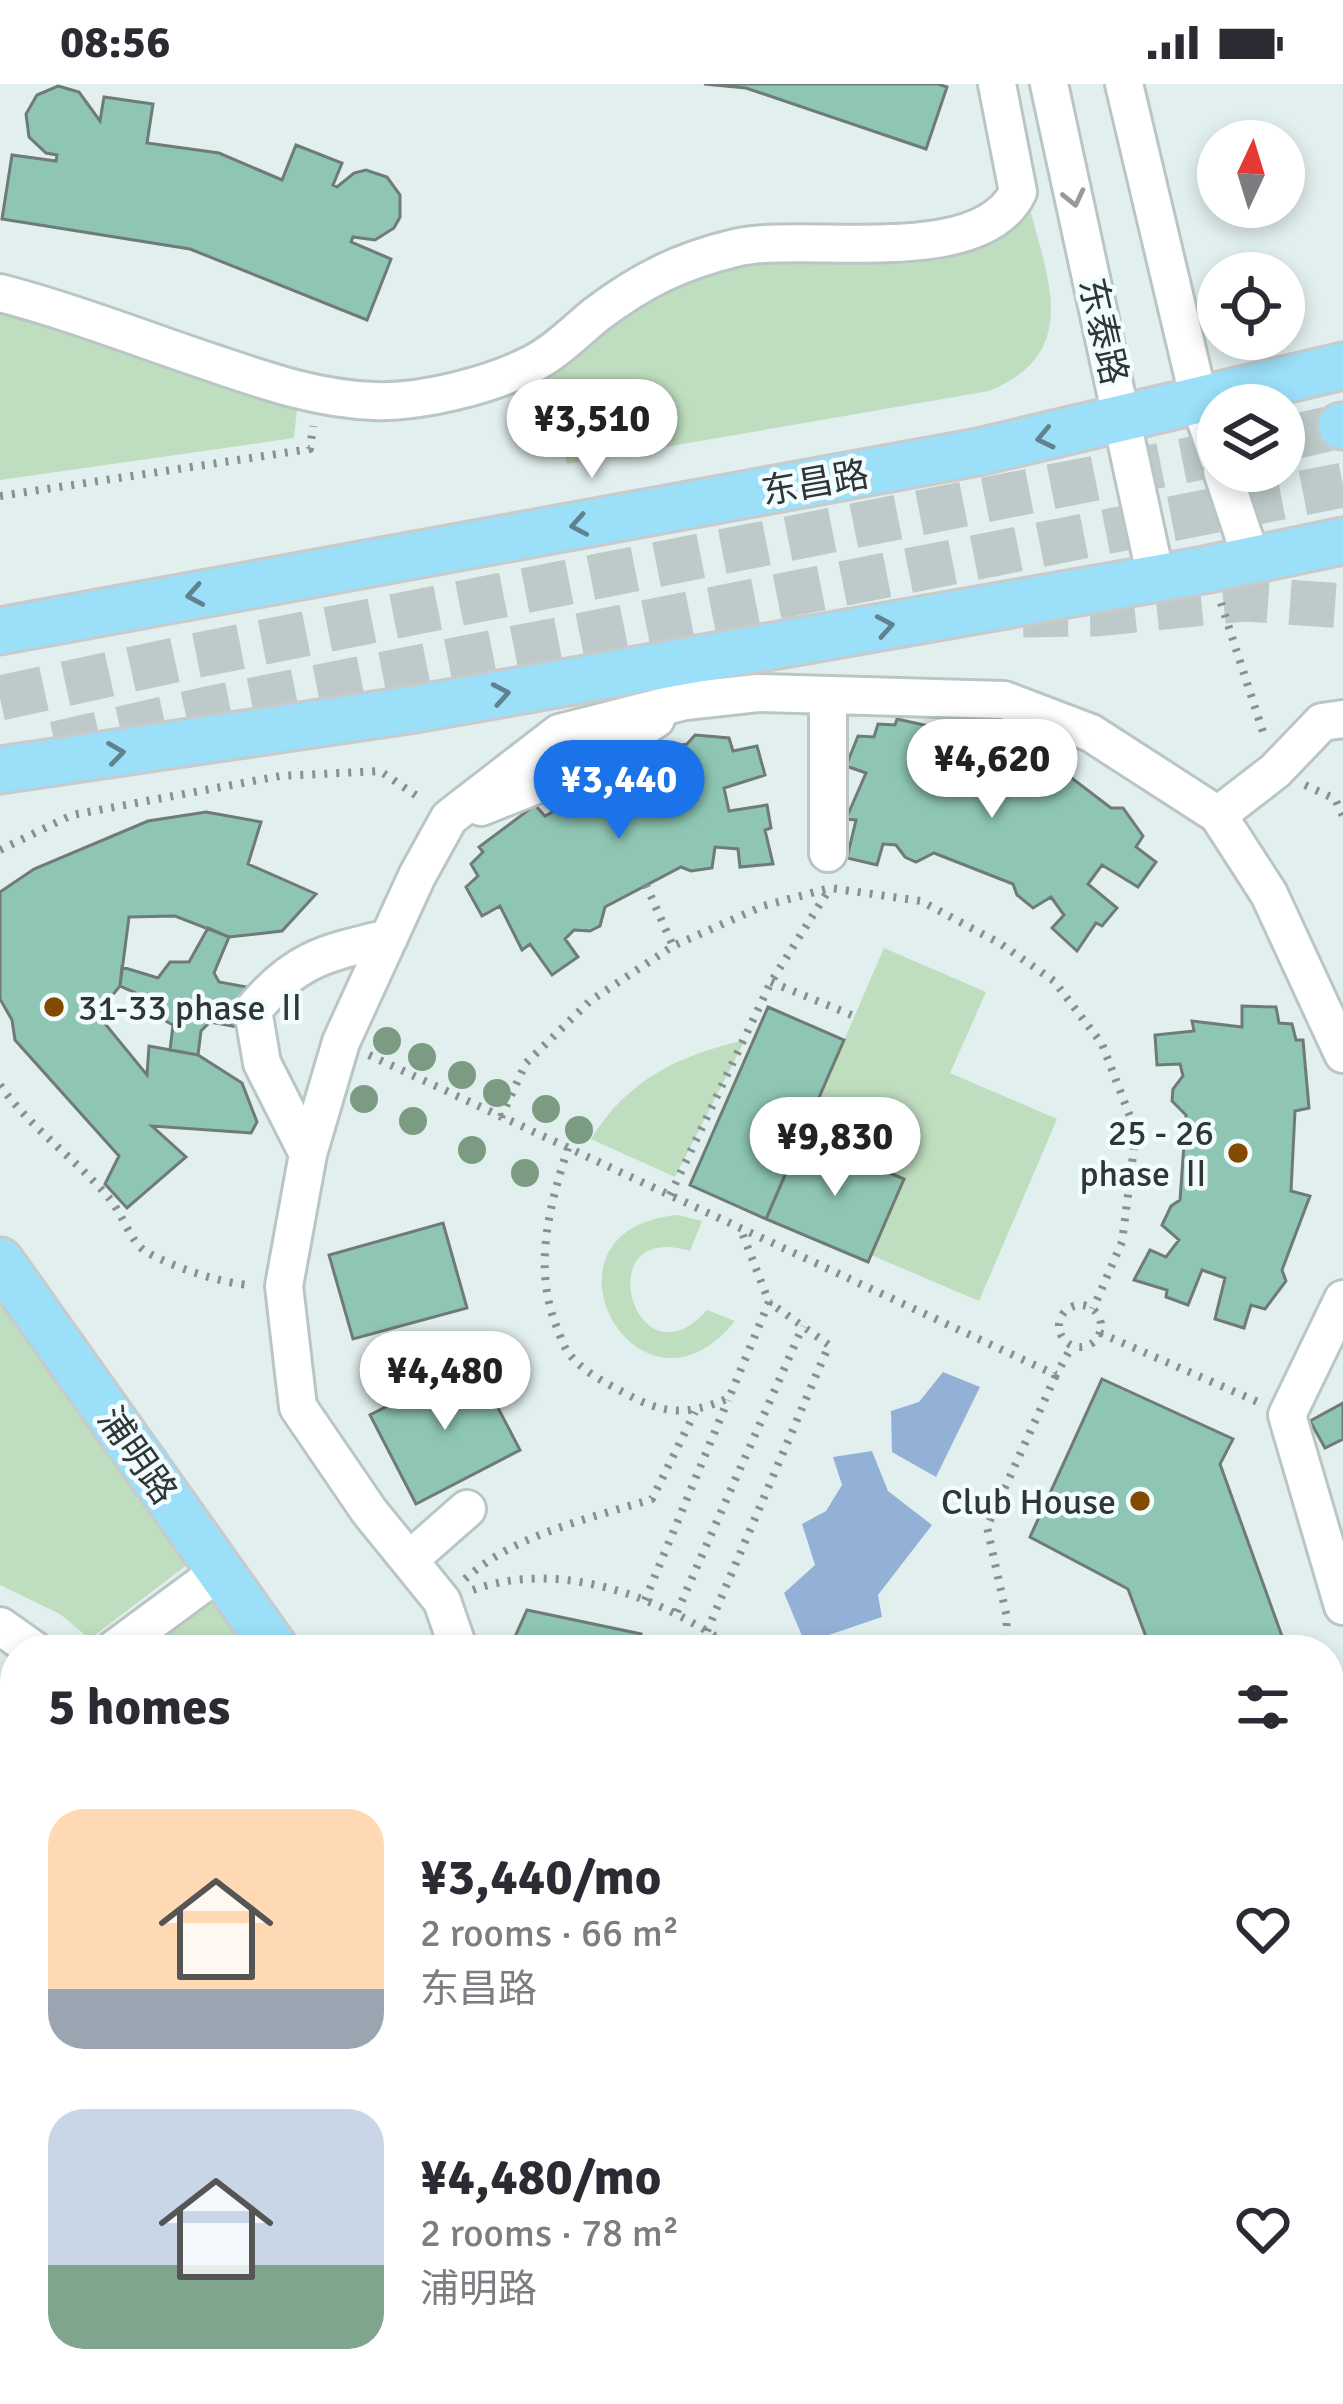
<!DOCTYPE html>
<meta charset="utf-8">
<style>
:root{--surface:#fff;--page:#f7f7f7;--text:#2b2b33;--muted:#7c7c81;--accent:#1a73e8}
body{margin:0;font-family:Signika,"Noto Sans SC",sans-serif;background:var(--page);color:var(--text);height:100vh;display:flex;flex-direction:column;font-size:45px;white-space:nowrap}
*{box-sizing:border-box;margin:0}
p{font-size:39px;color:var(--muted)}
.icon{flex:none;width:66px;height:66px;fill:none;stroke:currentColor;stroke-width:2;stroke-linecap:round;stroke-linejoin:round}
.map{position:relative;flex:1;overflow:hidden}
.details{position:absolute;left:0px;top:1551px;width:1344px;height:771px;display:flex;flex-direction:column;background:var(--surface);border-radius:48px 48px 0 0;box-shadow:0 6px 18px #0003}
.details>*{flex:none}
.needle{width:78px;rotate:4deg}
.tools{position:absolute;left:1197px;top:36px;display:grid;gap:24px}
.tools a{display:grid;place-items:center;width:108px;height:108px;border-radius:50%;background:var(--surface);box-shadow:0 6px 18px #0003;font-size:60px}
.price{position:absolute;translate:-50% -102px;padding:0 27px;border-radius:42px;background:#fff;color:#222;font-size:39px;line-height:78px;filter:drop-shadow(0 3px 6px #0008)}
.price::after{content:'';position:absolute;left:50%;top:72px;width:36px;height:27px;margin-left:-18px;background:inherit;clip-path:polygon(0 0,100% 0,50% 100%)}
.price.on{background:var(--accent);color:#fff}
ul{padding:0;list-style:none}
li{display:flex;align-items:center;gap:36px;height:300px;padding:0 48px}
li span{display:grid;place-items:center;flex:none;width:336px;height:240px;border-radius:36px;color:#555}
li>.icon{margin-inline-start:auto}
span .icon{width:144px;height:144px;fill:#fffc;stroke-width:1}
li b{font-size:51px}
h2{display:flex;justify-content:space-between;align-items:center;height:144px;padding:0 48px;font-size:51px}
.status{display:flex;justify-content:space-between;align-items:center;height:84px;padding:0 60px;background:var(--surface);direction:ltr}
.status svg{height:33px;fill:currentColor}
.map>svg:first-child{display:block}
</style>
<div class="status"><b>08:56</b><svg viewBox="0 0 49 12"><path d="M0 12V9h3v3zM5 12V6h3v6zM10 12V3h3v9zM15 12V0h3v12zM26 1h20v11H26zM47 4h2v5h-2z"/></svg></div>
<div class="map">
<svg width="1343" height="2320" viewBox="0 0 1343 2320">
<rect width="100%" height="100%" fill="#e2efef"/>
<path fill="#bfddbf" d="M1028,118C1047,193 1083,269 989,307L567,380L547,287L676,197L748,178Z
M0,226L297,325L294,354L0,396Z
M884,864L986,908L950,989L1057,1035L979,1217L871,1171L904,1095L803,1051Z
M745,956L675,1093L591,1055C627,996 679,971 745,956Z
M678,1131L702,1137L690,1167C586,1135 635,1308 707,1226L735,1237C638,1358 522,1145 678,1131Z
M0,1208L192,1477L90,1555L60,1530L0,1501Z
M218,1514L255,1566H147Z
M0,2192L15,2212V2307H87L96,2320H0Z
M456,2307H578L583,2320H465Z"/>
<path fill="#93b1d7" d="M943,1288L980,1303L936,1393L892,1368L891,1327L919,1318Z
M872,1367L888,1407L932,1441L878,1511L882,1533L805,1559L784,1509L815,1481L802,1440L826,1427L842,1401L833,1373Z"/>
<path fill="#8ec6b3" stroke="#707a77" stroke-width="3" d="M704,0H938L947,3L926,65L746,4Z
M58,2L79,8L100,37L104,13L153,20L147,59L219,69L282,96L296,61L342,79L333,101L337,103L354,89L366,86L387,93L400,111V133L394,144L375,156L353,153L351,158L391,175L367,236L190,165L2,135L12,71L56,77L57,71L46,69L29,53L26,30L37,11Z
M897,635L964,650L962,665L1039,692L1048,676L1111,724H1123L1143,752L1136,763L1156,778L1138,803L1102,781L1088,800L1117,824L1102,842L1096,839L1077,867L1052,844L1064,831L1051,813L1033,824L1017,811L1013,800L934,769L916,778L905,773L896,761L883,760L877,781L847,774L856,736L846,735L866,689L846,682L858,652L874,653L878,640L895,641Z
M695,651L729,654L733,667L757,662L765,691L724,704L729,727L767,721L771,744L765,746L773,780L740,783L738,765L715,763L712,784L691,787L681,783L605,823L600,842L590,847L574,846L565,855L578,873L552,891L530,860L522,866L500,822L482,832L466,803L478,792L471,780L483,768L479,763L535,721L545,732L615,693L609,675L687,660Z
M206,728L261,738L248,780L316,810L282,847L229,853L175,832L129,833L120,902L97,930L147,991L149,962L198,971L242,999L257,1038L251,1049L152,1042L186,1073L127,1124L105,1100L119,1072L15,956L12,936L0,915V808L34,785L148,737Z
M208,844L229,853L214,889L219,898L257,905L249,945L210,938L201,947L198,971L170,966L173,941L162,935L154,917L120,902L122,883L158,894L170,878H189Z
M1242,922L1276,923L1279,939L1292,940L1296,956H1303L1309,1024L1295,1027L1291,1107L1310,1112L1282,1186L1286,1197L1265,1225L1251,1221L1244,1244L1215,1235L1225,1194L1202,1186L1188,1221L1166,1213L1167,1206L1134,1196L1150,1166L1166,1173L1179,1156L1162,1141L1171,1122L1180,1116L1186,1031L1172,1017L1173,1005L1183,992L1180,980L1157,981L1155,951L1194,947L1192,937L1242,943Z
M768,923L844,956L766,1135L690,1101Z
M802,1051L904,1095L868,1178L766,1135Z
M443,1139L467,1224L353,1255L329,1171Z
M474,1278L520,1366L416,1420L370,1331Z
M1102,1295L1233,1355L1220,1380L1287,1566H1151L1128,1505L1030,1453Z
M1343,1319V1355L1325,1364L1310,1337Z
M527,1526L641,1550L638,1566H509Z
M14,1615L15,1691L0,1705V1623Z
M1329,1647L1343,1653V1677L1329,1710Z
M3,1777L15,1778V1946L0,1954Z
M1329,2244L1343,2255V2310L1332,2320H1240L1246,2316L1238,2307H1329Z
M766,2307H878L892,2320H796V2308L768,2313Z"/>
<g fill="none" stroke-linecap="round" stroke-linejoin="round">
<path stroke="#becaca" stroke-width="45" stroke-dasharray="45 22" stroke-linecap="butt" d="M1284,355L1341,342
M1023,531L1095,530L1245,515L1343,522
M0,614L193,572L1218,370
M55,660L212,624L1343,401"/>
<defs>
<path id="minor" d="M1049,0L1156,494
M1124,0L1199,316L1218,373
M0,209C73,228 144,256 216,280C269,298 318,315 374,317C421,319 491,301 532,280C556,268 577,246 597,230C642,196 681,177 735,164C805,147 980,187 1018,108L997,0
M1222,387L1252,477
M481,723L584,682L656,635
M1218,731L1269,810L1343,970
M828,769V611
M308,1070L262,979L253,926C296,874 326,869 389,854
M1343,1215L1287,1331L1343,1522
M409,1476L467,1425
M0,1542L34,1566
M113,1566L220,1487
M459,1566L442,1517L369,1427L298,1323L284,1202L308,1070L341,958L417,792L449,734L559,649L685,617L758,609L1004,616L1091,649L1218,731L1275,687L1322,638L1343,635
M0,1984L15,1974
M0,2227L15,2246
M59,2307L68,2320
M426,2307L434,2320
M735,2307L743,2320
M1183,2307L1188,2320"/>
<path id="major" d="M1341,342H1343
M0,547L978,368L1343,282
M0,686L415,625L1204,486L1343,457
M0,1177L276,1566
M597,2307L602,2320"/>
</defs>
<use href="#minor" stroke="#bac6c6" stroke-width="42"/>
<use href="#major" stroke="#c9cacb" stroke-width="51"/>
<path stroke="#889192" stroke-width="8" stroke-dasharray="3 9" stroke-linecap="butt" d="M0,412L310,365L313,342
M1221,519L1263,648
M1305,701L1335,715L1343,732
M0,766L72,731L280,692L380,687L423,716
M646,801L673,862
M771,898L854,932
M369,971L1056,1291L1072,1262
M0,1001C30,1044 75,1074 109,1114C122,1129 130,1157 145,1167C169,1182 223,1200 251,1201
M501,1033L526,979L590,917L673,862L763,822L830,804L921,817L1001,860L1054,897L1102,960L1136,1048L1122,1158L1093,1225
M568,1064C549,1123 532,1186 558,1246C561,1254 564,1264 570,1271C583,1287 605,1299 623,1308C664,1331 686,1332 729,1314L769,1218L741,1146
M670,1111L771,898L830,804
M1059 1242a21 21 0 1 1 42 0a21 21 0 1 1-42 0Z
M1100,1249L1258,1318
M465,1495C515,1450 589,1435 652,1415L695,1328
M473,1506C560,1474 664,1514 735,1566
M645,1516L728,1316
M677,1528L803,1242
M707,1547L829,1261L769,1218
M1005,1566L1007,1534L987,1443L1056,1291
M1126,1566L1147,1555
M1329,1791L1343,1770
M1329,2086L1336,2096L1343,2145
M1329,2160L1343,2151
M947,2307L963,2320L1064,2314L1071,2307"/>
<use href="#minor" stroke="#fff" stroke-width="36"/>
<use href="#major" stroke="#9bdff9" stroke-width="45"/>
</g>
<g fill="#7b9c83">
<circle cx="387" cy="957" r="14"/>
<circle cx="422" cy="973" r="14"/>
<circle cx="462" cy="991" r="14"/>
<circle cx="497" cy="1009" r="14"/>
<circle cx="364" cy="1015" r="14"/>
<circle cx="546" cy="1025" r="14"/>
<circle cx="413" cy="1037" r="14"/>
<circle cx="579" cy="1046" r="14"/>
<circle cx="472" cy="1066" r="14"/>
<circle cx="525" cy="1089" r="14"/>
</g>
<defs><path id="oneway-chevron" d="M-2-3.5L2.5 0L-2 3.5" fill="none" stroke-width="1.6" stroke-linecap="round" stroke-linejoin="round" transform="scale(3)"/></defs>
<use stroke="#989a9a" href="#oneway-chevron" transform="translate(1074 114) rotate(77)"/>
<g stroke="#60828e">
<use href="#oneway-chevron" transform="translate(1045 354) rotate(168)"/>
<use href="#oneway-chevron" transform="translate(579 441) rotate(170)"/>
<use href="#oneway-chevron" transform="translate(195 511) rotate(170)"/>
<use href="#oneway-chevron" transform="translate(885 542) rotate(-10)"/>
<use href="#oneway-chevron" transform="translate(501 610) rotate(-10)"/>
<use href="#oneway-chevron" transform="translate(116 669) rotate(-8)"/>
</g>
<g fill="#834a00" stroke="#f0fcfd" stroke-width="4.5">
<circle cx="54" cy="923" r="12"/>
<circle cx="1238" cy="1069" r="12"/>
<circle cx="1140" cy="1417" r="12"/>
</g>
<g text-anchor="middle" stroke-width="9" stroke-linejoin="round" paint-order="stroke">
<g font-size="36" fill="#303536" stroke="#f0fcfd">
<text transform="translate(1104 247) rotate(77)" y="13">东泰路</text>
<text transform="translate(815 398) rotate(-10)" y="13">东昌路</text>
<text transform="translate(138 1371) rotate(55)" y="13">浦明路</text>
</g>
<g font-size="36" fill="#303536" stroke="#f0fcfd" text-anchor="end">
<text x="78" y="936" text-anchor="start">31-33 phase Ⅱ</text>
<text x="1214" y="1061">25 - 26<tspan x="1214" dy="41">phase Ⅱ</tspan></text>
<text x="1116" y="1430">Club House</text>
</g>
</g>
</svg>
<div class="tools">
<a><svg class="needle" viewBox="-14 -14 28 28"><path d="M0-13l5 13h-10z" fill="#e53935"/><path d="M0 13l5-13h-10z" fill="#7c7c81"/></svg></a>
<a><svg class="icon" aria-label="locate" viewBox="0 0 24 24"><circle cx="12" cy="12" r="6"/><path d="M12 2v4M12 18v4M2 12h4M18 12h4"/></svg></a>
<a><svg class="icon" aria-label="layers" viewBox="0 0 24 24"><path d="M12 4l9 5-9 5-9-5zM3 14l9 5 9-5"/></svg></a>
</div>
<b class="price" style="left:592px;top:397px">¥3,510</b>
<b class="price" style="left:992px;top:737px">¥4,620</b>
<b class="price on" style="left:619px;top:758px">¥3,440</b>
<b class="price" style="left:835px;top:1115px">¥9,830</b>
<b class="price" style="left:445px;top:1349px">¥4,480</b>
<section class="details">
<h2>5 homes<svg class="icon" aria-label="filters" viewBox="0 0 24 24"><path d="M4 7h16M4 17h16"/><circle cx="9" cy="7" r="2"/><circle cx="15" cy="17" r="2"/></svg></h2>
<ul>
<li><span style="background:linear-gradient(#ffd9b3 75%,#9aa5b1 0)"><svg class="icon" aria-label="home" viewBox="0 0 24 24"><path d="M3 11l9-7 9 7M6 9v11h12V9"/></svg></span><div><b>¥3,440/mo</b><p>2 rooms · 66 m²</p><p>东昌路</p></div><svg class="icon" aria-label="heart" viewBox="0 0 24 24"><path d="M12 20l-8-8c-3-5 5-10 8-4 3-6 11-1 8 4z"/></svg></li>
<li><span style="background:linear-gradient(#c9d6e8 65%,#7fa58c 0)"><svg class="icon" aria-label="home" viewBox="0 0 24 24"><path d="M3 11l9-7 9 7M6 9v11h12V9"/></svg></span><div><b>¥4,480/mo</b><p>2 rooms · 78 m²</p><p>浦明路</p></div><svg class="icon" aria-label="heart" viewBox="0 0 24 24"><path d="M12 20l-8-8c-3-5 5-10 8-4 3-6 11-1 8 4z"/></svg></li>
</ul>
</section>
</div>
